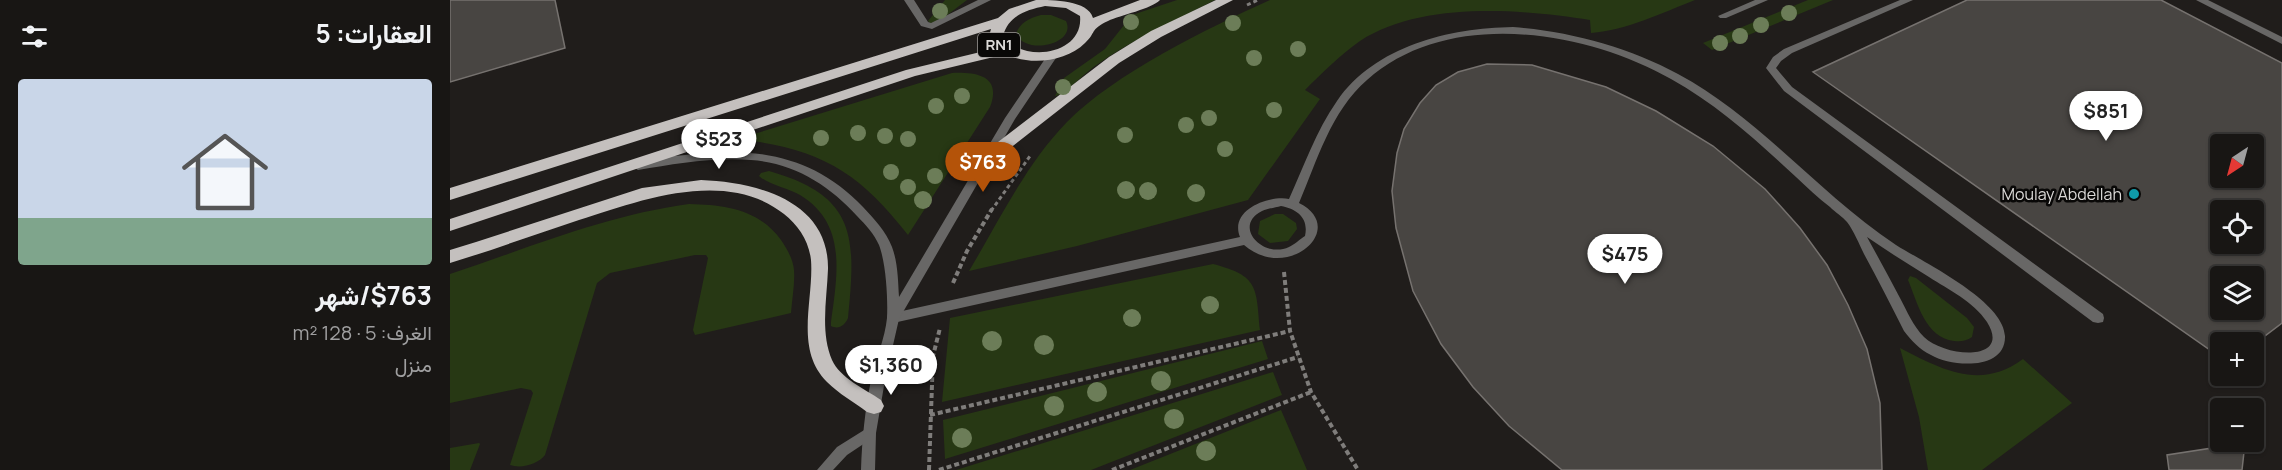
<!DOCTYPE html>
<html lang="ar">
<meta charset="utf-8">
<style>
:root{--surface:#181614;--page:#211f1d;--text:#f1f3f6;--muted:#9f9fa0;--line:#363534;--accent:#b45309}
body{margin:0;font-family:Manrope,Vazirmatn,sans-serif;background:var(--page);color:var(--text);direction:rtl;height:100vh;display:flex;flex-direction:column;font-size:22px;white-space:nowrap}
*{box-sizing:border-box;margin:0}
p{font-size:20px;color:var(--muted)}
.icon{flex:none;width:33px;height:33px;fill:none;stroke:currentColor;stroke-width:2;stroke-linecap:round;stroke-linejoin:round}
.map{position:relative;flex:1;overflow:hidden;direction:ltr}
.panel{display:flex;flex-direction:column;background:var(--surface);width:450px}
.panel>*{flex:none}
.needle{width:39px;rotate:216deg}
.buttons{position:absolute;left:1760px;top:134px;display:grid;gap:12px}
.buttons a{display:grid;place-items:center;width:54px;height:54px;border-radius:6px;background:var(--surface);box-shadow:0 2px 4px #0004,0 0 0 2px var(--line);font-size:30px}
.price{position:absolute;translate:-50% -51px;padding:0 14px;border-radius:21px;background:#fff;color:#222;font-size:20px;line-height:39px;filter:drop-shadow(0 2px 3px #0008)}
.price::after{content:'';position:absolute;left:50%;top:36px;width:18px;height:14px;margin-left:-9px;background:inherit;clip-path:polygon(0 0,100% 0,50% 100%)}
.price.active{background:var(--accent);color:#fff}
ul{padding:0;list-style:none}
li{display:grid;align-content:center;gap:12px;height:318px;padding:0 18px}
li span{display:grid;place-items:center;height:186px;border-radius:6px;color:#555}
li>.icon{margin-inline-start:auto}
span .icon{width:108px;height:108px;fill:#fffc;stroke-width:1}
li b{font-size:26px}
h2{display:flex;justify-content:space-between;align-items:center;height:72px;padding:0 18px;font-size:26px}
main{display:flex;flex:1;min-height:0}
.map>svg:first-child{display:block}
</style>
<main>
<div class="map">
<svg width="1832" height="470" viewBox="0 0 1832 470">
<rect width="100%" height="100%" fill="#201d1b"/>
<path fill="#273814" d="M495,0H517L488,22L480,23L478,21Z
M727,0H765C724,21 683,39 645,66C636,72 613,96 605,96L614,78L655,49L682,15Z
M820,0H1245C1212,13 1177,30 1141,33L1140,20C1072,9 971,1 910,41C890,55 872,73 855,90L870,99L798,200L627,246L519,271C549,221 576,164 617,122C664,74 758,28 820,0Z
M1358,0H1383L1262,50L1253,43Z
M591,15H601L616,21C627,44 576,56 566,34C570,22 580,18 591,15Z
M502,73C527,72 552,76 540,107L458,235C407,170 370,149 288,139Z
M319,171C407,196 406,237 398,318C395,325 389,330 381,326V322C387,276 398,224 350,195C338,188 319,185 309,176L311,173Z
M239,204C276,205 308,209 331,240C337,249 343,259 344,270C345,284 342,299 341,313L245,335L243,330L258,258L256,255H245L160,273L147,283L95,455C88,464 72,469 60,465L83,393L81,390L71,388L0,403V274C78,248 157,215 239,204Z
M825,214H833L846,223L847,229L838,241L820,243L808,234L810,221Z
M763,264C809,276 806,287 810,330L492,402L500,318Z
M1460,276L1466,278L1517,318L1524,327L1522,337C1516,341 1511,342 1504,341C1475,337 1468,304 1458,280Z
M812,341L818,359L495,459L493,420Z
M1450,348C1491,369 1530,391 1573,359L1622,403L1532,470H1478L1469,417Z
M823,372L832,395L641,470H506Z
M831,410L857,470H680Z
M29,443L30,444L20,470H0V448Z"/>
<path fill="#484542" stroke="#76726f" stroke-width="1.5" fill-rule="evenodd" d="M0,0H105L115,48L0,82Z
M1517,0H1711L1832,63V323L1803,345V342H1770V357L1363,72ZM1770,144H1803V177H1770ZM1770,210H1803V243H1770ZM1770,276H1803V309H1770Z
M1037,64L1082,65L1156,87L1206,111L1263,146L1315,189L1350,228L1377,265L1398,305L1417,349L1430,403L1432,470H1112L1059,426L1023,387L991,344L963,291L946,228L942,191L947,153L954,129L970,103L986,85L1008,72Z
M1795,443L1792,470H1719L1717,455Z"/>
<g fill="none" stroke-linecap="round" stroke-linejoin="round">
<path stroke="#7f7d7b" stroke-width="3" stroke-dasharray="4 3" stroke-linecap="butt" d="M797,5L808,0
M541,211L580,156"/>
<path stroke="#7f7d7b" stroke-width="4" stroke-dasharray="5 3" stroke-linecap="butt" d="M834,272L840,331L861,392L908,470
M503,283L517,251L542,209
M480,415L840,331
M479,470L483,356L490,328
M489,470L848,357
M662,470L861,392"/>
<path fill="#686766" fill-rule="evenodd" d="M454,0H464L478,22L481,23L528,0H541L482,29L471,26Z
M1305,0H1318L1276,18H1270L1268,16Z
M1450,0H1463L1342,53L1331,61L1326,68L1342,87L1653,314L1654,318L1653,322L1648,323L1643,322L1334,91L1316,68L1323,57L1334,49Z
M1746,0H1758L1832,37V44Z
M1063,27C1118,31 1179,47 1228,74C1310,118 1369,194 1446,245C1473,262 1554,301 1555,336C1556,371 1501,367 1481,355C1469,349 1462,341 1454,331C1441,305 1428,280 1414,254C1409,244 1404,231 1397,222C1393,217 1385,212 1380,207C1368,198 1357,187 1346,177C1307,141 1268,105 1221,79C1134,30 998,8 917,80C881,111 867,161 849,203C899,228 838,283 794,245L443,323L438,322L437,318L438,314L443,313L790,237C779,210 819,195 839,199C854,166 866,131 887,101C925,46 999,28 1063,27ZM831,206C847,209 859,218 855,236C850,239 844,245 839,247C813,259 782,226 812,211C818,208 825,208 831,206ZM1417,237C1437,251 1458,264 1479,277C1499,290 1523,301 1537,322C1562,362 1496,358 1474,337C1463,326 1457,311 1450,298C1439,277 1428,257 1417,237Z
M419,427L424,429L426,433L424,437L397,455L383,470H367L387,447Z"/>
<path fill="#686766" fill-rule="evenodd" d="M603,52L608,55L565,119L449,319L435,380L426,433L425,470H411C412,439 415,410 421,380C426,359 435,338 437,318C438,299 436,263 429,245C424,234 416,225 407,216C379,185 344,163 301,160C263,157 225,164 188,170L182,166C190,158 223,156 235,155C303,146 364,155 413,207C424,219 436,231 442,247C448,263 448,281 449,297L555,118L599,53Z"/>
<path fill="#c4c0be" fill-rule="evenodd" d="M586,0C603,0 638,0 643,18L690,0H710C701,9 671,15 658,21C639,30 647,32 635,43C616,62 579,66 556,54L465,76L0,231V219L456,70L547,48L539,36L541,29L0,200V188L548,18L559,9ZM595,6L616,8L630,16C634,55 573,64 553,36C558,16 576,10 595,6Z
M766,0H783L711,37L669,63L541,163H531L528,159L531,155L659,57L701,31Z
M251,180C305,182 379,200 378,269C377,298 370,332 382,360C390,378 415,389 431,400L434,406L431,412L424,414L417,412C404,402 389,394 377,382C344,349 364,300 361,260C359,241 348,225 334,214C276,168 191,200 129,220C86,234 43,250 0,263V250L26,242L192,188Z"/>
</g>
<g fill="#6c7d58">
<circle cx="490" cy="11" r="8"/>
<circle cx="1339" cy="13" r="8"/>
<circle cx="681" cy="22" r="8"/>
<circle cx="783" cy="23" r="8"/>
<circle cx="1311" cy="25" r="8"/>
<circle cx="1290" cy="36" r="8"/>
<circle cx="1270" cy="43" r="8"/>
<circle cx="848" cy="49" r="8"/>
<circle cx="804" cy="58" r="8"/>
<circle cx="613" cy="87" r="8"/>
<circle cx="512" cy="96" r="8"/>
<circle cx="486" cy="106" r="8"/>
<circle cx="824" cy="110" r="8"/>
<circle cx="759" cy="118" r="8"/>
<circle cx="736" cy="125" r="8"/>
<circle cx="408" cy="133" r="8"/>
<circle cx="675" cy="135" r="8"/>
<circle cx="435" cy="136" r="8"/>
<circle cx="371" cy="138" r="8"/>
<circle cx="458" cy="139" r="8"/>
<circle cx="775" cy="149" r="8"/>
<circle cx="441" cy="172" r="8"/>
<circle cx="485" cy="176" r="8"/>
<circle cx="458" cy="187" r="8"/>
<circle cx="676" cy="190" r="9"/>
<circle cx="698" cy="191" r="9"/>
<circle cx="746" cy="193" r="9"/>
<circle cx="473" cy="200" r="9"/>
<circle cx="760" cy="305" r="9"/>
<circle cx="682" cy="318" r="9"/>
<circle cx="542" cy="341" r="10"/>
<circle cx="594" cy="345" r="10"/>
<circle cx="711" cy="381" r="10"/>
<circle cx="647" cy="392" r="10"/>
<circle cx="604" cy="406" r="10"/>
<circle cx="724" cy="419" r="10"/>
<circle cx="512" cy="438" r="10"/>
<circle cx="756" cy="451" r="10"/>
</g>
<circle fill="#0f9aa8" stroke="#090807" stroke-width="2" cx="1684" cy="194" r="6"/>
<g text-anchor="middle" stroke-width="5" stroke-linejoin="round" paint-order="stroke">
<rect fill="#090807" stroke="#9d9b99" stroke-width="1.5" x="528" y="33" width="42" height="24" rx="4.5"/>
<g font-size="15" font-weight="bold" fill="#dcdad8">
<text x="549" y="50">RN1</text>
</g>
<g font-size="16" fill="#dcdad8" stroke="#090807" text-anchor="end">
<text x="1672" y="200">Moulay Abdellah</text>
</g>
</g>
</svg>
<div class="buttons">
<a><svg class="needle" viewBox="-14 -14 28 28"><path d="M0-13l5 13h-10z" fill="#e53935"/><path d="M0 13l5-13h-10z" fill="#9f9fa0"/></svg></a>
<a><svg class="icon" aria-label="locate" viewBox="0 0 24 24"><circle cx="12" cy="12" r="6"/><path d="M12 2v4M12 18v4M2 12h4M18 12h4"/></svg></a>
<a><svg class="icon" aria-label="layers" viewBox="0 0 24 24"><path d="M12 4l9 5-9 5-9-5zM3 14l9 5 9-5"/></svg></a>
<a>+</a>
<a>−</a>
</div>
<b class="price" style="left:1656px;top:142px">$851</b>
<b class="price" style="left:269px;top:170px">$523</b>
<b class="price active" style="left:533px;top:193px">$763</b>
<b class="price" style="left:1175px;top:285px">$475</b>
<b class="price" style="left:441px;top:396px">$1,360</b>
</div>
<section class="panel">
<h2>العقارات: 5<svg class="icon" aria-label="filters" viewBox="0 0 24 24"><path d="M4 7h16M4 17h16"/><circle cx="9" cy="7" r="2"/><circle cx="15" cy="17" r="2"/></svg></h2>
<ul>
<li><span style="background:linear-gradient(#c9d6e8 75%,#7fa58c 0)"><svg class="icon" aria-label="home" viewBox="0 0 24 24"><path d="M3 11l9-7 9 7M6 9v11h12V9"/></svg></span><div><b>$763/شهر</b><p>الغرف: 5 · 128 m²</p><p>منزل</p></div></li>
</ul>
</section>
</main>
